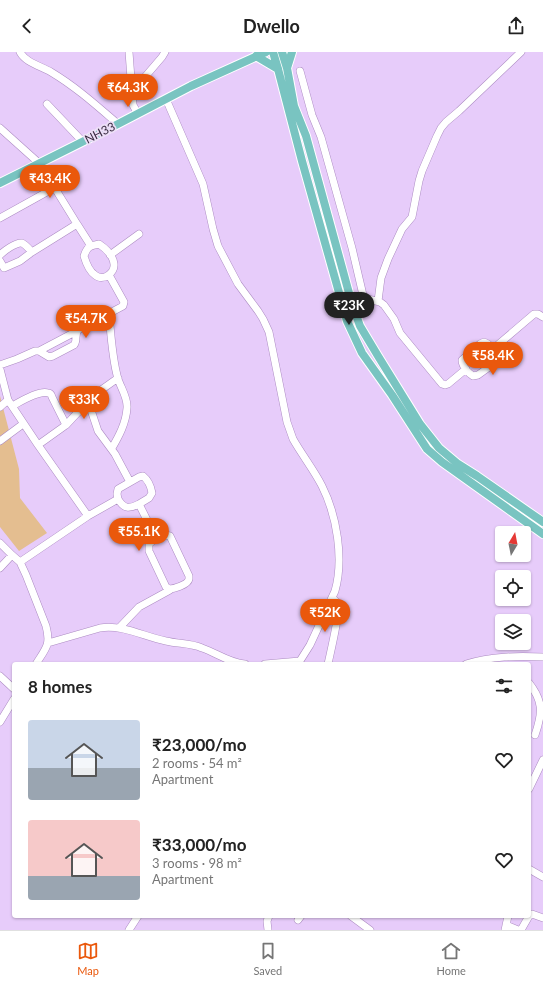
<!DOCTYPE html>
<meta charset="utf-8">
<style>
:root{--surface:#fff;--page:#f6f6f6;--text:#222;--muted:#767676;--line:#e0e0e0;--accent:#ea580c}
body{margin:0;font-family:Lato,sans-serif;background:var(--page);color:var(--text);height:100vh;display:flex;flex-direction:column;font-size:15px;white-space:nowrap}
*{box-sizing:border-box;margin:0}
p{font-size:13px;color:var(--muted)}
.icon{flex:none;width:22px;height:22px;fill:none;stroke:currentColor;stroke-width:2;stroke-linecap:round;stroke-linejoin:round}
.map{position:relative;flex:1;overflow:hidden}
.side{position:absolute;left:12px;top:610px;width:519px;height:256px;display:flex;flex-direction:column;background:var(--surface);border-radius:4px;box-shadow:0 1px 3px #0004}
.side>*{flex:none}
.needle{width:26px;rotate:10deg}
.tools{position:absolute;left:495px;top:474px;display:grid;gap:8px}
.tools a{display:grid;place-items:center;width:36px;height:36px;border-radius:4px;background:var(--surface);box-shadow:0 1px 3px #0004;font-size:20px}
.price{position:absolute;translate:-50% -34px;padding:0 9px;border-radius:14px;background:var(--accent);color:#fff;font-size:13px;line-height:26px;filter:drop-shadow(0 1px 2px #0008)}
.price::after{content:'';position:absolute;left:50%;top:24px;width:12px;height:9px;margin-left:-6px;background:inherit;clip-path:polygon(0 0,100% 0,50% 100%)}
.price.active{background:#222;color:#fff}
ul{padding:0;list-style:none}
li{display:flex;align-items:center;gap:12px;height:100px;padding:0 16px}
li span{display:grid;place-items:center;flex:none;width:112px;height:80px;border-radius:4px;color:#555}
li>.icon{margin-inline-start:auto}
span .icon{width:48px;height:48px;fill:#fffc;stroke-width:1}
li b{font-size:17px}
h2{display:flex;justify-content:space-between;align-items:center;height:48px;padding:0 16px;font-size:17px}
header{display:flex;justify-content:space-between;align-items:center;height:52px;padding:0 16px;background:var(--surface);font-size:18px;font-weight:700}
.dock{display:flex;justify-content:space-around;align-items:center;height:56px;border-top:1px solid var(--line);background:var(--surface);font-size:11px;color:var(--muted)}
.dock a{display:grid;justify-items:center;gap:2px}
.dock .active{color:var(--accent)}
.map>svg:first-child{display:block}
</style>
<header><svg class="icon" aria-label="back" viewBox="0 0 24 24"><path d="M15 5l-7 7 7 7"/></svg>Dwello<svg class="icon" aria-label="share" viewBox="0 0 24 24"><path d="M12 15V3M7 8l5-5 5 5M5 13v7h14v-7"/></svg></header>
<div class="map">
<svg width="543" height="878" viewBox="0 0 543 878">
<rect width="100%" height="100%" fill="#e7ccfa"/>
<path fill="#e4be90" d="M0,344L19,417L20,446L47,481L19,499L0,475Z"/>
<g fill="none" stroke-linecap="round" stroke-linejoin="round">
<defs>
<path id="minor" d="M20,0C26,11 41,14 51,20C76,35 96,53 118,72
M129,0L132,40
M300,19L312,63L321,85L352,196L363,243L368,247L380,250L384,253L394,267L400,281L442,332L445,333L448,332L466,317
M166,47L203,132L213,177L218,194L238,232L258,259L263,267L269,280L287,370L293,387C302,403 314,418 322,434C337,464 344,507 335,539L310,593L298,612
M47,52L83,90
M138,62L133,53L132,40L162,5L165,0
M0,76L40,112L77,172
M0,166L54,136
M99,192C105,196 113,203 114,212C115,221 103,230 95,223C89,219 86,211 84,204C87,195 89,194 99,192Z
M0,203C4,199 16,190 22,191C26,193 29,197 32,200
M110,203L139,182
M0,209L4,216L20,209L32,200L77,172L91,194
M378,249L381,226L388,207L402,177L412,165L419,129L422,119L437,84L441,76L446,70L459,59L521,0
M109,262C111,283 112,306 118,327C121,336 128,346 127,356C126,371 119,384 112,396
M484,290L488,292L497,303L498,307L496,310L478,323L473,324C468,321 462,314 462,308L480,292Z
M493,297L534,262H538L543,265
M39,299L77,279
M0,313L17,307L35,299H39L49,305L53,304L74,293C78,288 74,283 78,278L123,254L124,250L109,223
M0,317L8,348L0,355
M8,348L38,393L88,464
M88,349L98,379L115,402L130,430
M12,354C20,350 39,338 48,341C51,341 51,342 52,345L66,373
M0,389L23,372
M38,393L66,373L94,343L118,326
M118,447L117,442L118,437L139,425L143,424C148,428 151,435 152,441L149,446L139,452
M0,491L12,503L20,510L26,523L46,574C51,593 46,596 36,612
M20,510L88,464L118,447C124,457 129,457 139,452L156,486L149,492V499L166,535L169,537C173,537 188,533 189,527C189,526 189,525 189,524L170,484L165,483L156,486
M0,516L12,503
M119,576L139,555L170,538
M48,591L100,576C122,572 145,585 166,589C178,592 191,591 202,596C217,601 229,611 245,612
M265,612L300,609
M328,612C330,602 340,562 338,553C337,550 335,548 332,546
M466,612C491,604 517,604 543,605
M0,624L14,637
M529,631C543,649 543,660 535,683
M0,670L14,647
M529,737L543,708
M529,817L543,825
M351,864L370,878
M529,864L532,862L543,866
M298,868L301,864
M506,873L518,878
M129,878L138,864
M268,878L267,869L269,864
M505,878L508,864
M521,878L529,864"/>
<path id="major" d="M273,0L278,17L302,109L347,269L362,301L392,343L427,397L442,410L543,482
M282,0L287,16L294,54L306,84L352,252L360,274L378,304L420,372L439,396L458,412L477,424L543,470
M256,4L278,17
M287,16L292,0
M0,131L118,72L191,34L266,0"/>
</defs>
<use href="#minor" stroke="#ac8bc2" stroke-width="8"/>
<use href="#major" stroke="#fff" stroke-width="10"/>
<use href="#minor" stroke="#fff" stroke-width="7"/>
<use href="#major" stroke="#79c4c1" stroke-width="8"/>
</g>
<g text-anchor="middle" stroke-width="3.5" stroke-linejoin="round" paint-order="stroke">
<g font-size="12" fill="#372a40" stroke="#eddff7">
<text transform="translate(100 81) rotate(-27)" y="4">NH33</text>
</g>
</g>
</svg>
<div class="tools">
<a><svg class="needle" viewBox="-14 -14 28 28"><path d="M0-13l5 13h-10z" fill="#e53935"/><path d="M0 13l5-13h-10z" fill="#767676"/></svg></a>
<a><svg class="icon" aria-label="locate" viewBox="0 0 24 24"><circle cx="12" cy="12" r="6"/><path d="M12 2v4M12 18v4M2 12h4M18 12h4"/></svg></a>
<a><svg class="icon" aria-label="layers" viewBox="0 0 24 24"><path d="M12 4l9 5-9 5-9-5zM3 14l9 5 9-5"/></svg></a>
</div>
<b class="price" style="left:128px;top:56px">₹64.3K</b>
<b class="price" style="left:50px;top:147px">₹43.4K</b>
<b class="price active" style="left:349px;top:274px">₹23K</b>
<b class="price" style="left:86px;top:287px">₹54.7K</b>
<b class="price" style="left:493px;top:324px">₹58.4K</b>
<b class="price" style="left:84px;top:368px">₹33K</b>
<b class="price" style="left:139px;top:500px">₹55.1K</b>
<b class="price" style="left:325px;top:581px">₹52K</b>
<section class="side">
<h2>8 homes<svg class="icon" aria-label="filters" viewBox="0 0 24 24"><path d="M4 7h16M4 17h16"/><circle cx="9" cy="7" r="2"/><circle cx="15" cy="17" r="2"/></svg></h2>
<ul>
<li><span style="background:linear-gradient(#c9d6e8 60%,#9aa5b1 0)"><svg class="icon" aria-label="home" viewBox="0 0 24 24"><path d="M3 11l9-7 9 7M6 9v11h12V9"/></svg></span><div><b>₹23,000/mo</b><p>2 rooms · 54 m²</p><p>Apartment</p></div><svg class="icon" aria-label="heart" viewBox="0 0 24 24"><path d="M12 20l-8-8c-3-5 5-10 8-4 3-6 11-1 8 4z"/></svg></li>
<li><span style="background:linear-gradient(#f6c9c9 70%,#9aa5b1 0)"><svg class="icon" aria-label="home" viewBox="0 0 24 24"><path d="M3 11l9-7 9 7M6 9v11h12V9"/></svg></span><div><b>₹33,000/mo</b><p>3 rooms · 98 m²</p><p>Apartment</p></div><svg class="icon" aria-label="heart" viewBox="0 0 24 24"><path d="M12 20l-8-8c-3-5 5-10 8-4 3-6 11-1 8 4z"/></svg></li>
</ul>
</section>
</div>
<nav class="dock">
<a class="active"><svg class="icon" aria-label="map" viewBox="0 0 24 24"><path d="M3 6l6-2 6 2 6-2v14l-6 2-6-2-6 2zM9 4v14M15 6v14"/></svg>Map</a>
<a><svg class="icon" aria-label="saved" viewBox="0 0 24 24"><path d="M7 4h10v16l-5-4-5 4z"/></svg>Saved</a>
<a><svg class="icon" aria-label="home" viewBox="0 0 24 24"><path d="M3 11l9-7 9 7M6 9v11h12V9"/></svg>Home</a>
</nav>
